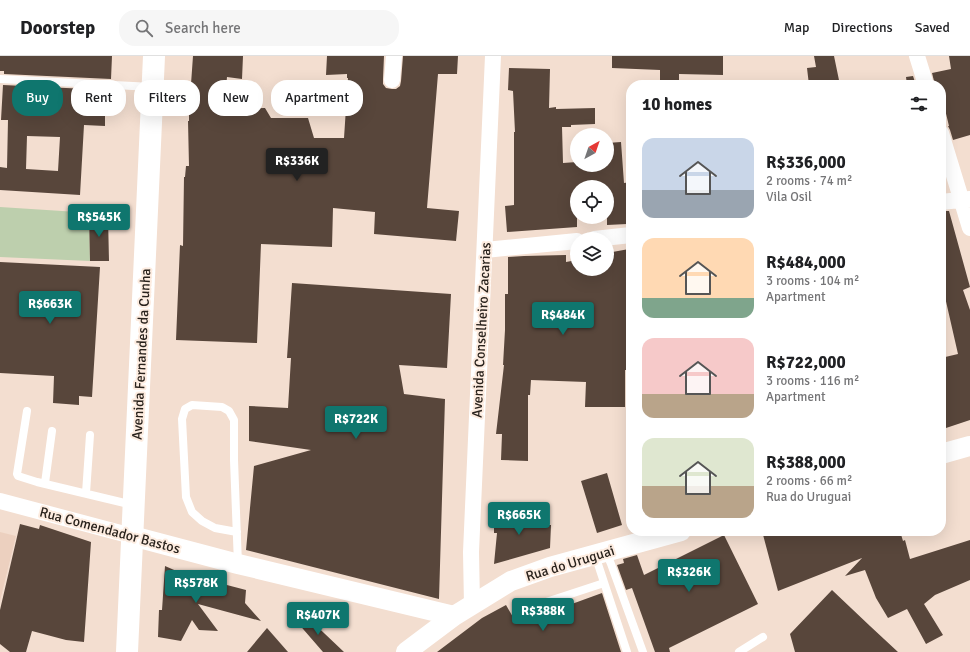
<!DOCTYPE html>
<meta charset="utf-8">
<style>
:root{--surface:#fff;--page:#f6f6f6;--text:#202124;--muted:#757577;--line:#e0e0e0;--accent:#0f766e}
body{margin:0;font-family:Signika,sans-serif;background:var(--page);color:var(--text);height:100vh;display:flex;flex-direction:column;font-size:15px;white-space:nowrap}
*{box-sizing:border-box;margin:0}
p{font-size:13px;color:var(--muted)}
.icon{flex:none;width:22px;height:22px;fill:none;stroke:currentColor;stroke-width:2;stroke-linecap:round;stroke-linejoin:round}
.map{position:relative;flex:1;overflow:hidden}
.sheet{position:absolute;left:626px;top:24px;width:320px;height:456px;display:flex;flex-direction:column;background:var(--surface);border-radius:16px;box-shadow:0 4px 16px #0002}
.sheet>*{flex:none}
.guide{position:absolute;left:12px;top:24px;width:380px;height:36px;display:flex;gap:8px}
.needle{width:26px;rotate:40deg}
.fabs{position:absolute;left:570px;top:72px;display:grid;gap:8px}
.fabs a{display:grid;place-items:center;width:44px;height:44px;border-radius:50%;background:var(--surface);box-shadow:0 4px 16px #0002;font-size:20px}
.price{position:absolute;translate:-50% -34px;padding:0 9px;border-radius:4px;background:var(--accent);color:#fff;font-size:13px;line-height:26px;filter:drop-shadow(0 1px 2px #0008)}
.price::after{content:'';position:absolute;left:50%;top:24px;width:12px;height:9px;margin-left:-6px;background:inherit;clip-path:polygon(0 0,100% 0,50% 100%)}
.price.current{background:#222;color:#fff}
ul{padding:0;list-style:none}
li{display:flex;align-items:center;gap:12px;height:100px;padding:0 16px}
li span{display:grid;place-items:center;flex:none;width:112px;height:80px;border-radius:12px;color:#555}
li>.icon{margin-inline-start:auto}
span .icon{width:48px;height:48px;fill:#fffc;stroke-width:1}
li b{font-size:17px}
h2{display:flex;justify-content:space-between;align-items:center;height:48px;padding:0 16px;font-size:17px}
.pill{padding:0 14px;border-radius:16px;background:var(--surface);box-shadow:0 4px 16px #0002;font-size:14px;line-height:36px}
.pill.current{background:var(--accent);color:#fff}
header{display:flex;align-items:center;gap:24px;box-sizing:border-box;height:56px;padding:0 20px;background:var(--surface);border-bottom:1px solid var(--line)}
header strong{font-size:19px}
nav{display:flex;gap:22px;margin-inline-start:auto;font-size:14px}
.search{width:280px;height:36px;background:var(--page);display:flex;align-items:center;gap:10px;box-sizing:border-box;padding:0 14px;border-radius:16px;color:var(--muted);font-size:15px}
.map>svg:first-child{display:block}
</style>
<header>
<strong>Doorstep</strong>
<div class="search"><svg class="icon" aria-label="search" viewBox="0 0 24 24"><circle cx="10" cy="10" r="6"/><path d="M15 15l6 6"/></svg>Search here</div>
<nav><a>Map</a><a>Directions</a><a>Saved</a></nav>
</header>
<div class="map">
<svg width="970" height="596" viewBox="0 0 970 596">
<rect width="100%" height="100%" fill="#f3ded0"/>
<path fill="#ecd0bf" d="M0,476L16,480L0,545Z"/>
<path fill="#bdcfad" d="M0,151L93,157L89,160L90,205L0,201Z"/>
<path fill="#58463b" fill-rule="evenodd" d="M0,0H112L111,23L4,18V15H0Z
M193,0H243L242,23L227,21L224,53L265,52L271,62H308L314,82H344L348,22H347V18L326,19L327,0H384L383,23V28L386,32L392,33H396L400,30L401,25L403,0H458L457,18H438L427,152L459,155L456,185L374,178L375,156L333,152L332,191L261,188L257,287L176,284L180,189L183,190L184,121H185L186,110H189L188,65H189V28H191Z
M612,0H723V19L679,18V29H660V14L612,12Z
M814,0H834L840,29H809L807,12L816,11Z
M949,0H970V79L953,84L950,74L948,70H949L941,37V29H935L932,17L951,13Z
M509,12L550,13L549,52L556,51V53L595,52V68L571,69V71H562L563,107L577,106V109H607V87L621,86L624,127L631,126V165L627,166V168L607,169V131H577V171L507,176L505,150L514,149V76H515L513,35L508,34Z
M913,20L916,29H907L906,21Z
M3,29L108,34L107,56L105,57V70L84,69L80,139L0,134V111L7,112L8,64H1ZM27,80L60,81L58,115L26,113Z
M941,155H949L970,231L963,234L970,254V364L946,372L941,351V302L958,298L945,241L941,242Z
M89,160H108L109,205H90Z
M629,193V194H631V314H625V351H585L586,326L531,324L530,339H528V405L501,404L502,378H496L504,309H503L505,274V238H508V201L524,200L566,199V206L577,204V213H607V197Z
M0,206L100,211L92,341L79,340V349L53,347L54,320L0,317Z
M292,227L451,238L447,312L399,309L404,338L445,343L439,543L246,494L254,410L311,394L249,385V350L288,352L291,302H287Z
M607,417L622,469L597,477L581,425Z
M494,458L535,459V469H551L550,492L494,508L497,477H494Z
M20,468L39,473L40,469L91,486L84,586L66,584L32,575L26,596H10L0,588V554Z
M762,475H900L903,485L905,484L910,503L970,484V524L935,539L924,548L943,579L926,588L907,553L888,562L876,542L865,514L845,520L862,502L778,535Z
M724,479L758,548L669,592L670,596H655L632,532L626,534L617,509L624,507L623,503L637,499L644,519Z
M165,510L181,517L246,534L245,547L261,565L198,548L218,575L199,574L192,564L181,585L158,581L159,554H162Z
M832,534L870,570L898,596H795L790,578Z
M602,537L621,596H437L482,562L506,549L517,568Z
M305,559L344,596H323L297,566Z
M267,572L288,596H247Z"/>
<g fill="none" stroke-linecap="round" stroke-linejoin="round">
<path stroke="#fff" stroke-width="8" d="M0,23L152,31
M27,355L17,418L18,420L37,426L133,449
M45,427L52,375
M86,437L90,379
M237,476L215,472L202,465L192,456L186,441L182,363L185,353L192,349L222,351L229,355L234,364V404L238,508
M606,496L611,508L643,596
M595,499L627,596
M534,550L604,527
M739,596L763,581"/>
<path stroke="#fff" stroke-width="16" d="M917,0L926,29
M392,24L394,0
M941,77L970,172
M941,146L970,143
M594,183L631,179
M485,194L577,185
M0,445L132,480
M472,549L471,496L493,0"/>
<path stroke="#fff" stroke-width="20" d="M941,398L970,390
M132,480L238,508L454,560
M406,596L454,560L511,525L550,511L681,475"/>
<path stroke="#fff" stroke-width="22" d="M127,596L154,0"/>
</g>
<g text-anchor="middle" stroke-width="4" stroke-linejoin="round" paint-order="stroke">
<g font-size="14" fill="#29221c" stroke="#fdece0">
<text transform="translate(481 274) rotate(-87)" y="5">Avenida Conselheiro Zacarias</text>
<text transform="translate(141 298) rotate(-87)" y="5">Avenida Fernandes da Cunha</text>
<text transform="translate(110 474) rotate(15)" y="5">Rua Comendador Bastos</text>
<text transform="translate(570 507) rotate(-17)" y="5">Rua do Uruguai</text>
</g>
</g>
</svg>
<div class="fabs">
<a><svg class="needle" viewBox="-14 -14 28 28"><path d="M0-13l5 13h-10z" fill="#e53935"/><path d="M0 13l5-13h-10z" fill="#757577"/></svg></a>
<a><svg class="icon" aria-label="locate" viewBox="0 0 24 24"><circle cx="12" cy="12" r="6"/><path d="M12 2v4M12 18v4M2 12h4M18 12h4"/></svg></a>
<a><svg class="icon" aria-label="layers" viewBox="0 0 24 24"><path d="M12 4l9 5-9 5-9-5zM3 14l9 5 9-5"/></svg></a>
</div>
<b class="price current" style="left:297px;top:126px">R$336K</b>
<b class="price" style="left:99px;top:182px">R$545K</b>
<b class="price" style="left:50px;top:269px">R$663K</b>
<b class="price" style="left:563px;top:280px">R$484K</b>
<b class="price" style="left:356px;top:384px">R$722K</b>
<b class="price" style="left:519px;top:480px">R$665K</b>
<b class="price" style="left:689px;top:537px">R$326K</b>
<b class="price" style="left:196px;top:548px">R$578K</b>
<b class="price" style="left:543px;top:576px">R$388K</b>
<b class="price" style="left:318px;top:580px">R$407K</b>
<div class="guide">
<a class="pill current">Buy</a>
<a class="pill">Rent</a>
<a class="pill">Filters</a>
<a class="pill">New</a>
<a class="pill">Apartment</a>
</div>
<section class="sheet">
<h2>10 homes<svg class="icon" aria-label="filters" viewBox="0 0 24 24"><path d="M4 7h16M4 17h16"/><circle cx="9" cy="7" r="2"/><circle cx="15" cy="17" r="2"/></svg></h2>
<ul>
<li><span style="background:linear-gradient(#c9d6e8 65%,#9aa5b1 0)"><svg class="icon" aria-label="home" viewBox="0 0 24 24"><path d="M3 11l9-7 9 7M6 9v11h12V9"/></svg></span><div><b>R$336,000</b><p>2 rooms · 74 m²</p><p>Vila Osil</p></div></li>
<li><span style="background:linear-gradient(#ffd9b3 75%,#7fa58c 0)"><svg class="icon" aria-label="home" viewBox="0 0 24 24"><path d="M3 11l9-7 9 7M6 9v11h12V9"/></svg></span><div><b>R$484,000</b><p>3 rooms · 104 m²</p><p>Apartment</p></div></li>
<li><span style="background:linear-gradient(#f6c9c9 70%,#b9a48a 0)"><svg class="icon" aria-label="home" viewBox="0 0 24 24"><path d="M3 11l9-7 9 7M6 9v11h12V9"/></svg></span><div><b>R$722,000</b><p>3 rooms · 116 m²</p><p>Apartment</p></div></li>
<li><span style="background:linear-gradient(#dfe7d0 60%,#b9a48a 0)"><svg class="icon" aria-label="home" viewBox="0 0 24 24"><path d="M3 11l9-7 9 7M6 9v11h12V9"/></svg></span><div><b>R$388,000</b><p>2 rooms · 66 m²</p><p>Rua do Uruguai</p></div></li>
</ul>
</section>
</div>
